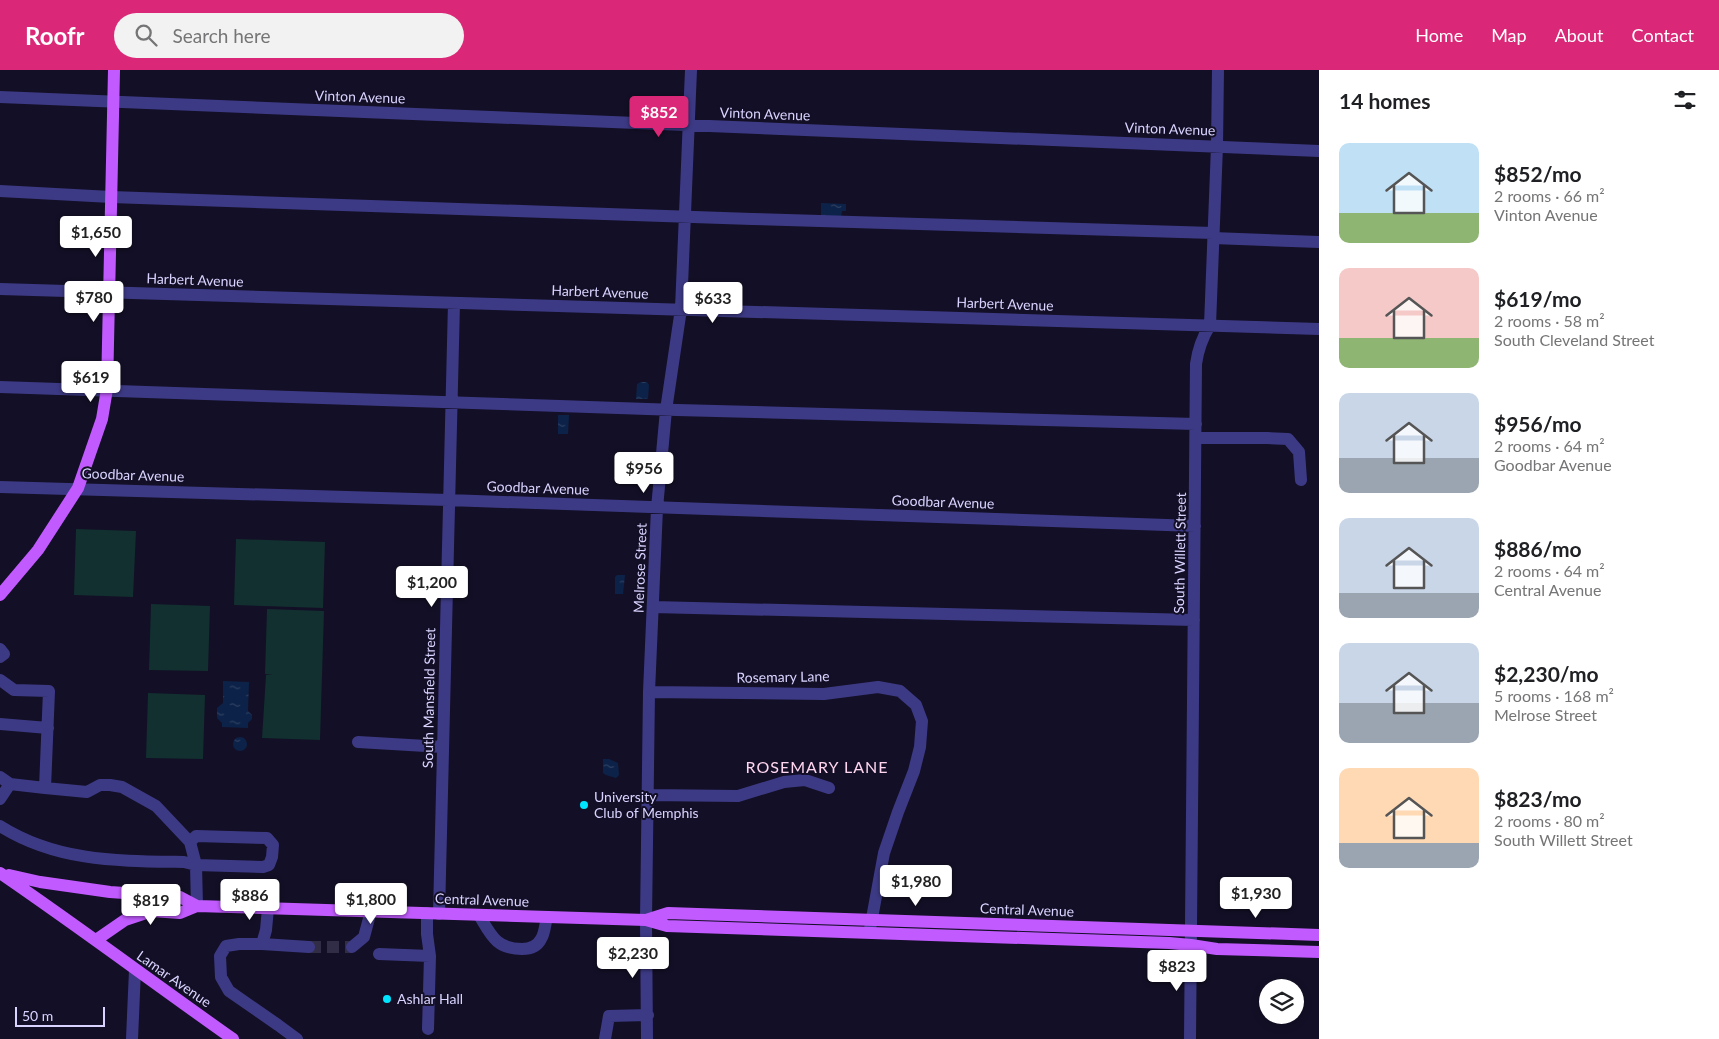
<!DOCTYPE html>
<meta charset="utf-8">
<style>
:root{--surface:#fff;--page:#f2f2f2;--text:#202124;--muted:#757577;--accent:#db2777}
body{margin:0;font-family:Lato,sans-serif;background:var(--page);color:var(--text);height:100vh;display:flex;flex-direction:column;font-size:19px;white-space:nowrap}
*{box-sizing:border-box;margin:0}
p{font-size:16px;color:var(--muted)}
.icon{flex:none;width:28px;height:28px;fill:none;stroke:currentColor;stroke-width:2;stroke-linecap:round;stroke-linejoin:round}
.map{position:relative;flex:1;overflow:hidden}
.drawer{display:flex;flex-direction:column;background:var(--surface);width:400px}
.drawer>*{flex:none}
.buttons{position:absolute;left:1259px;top:909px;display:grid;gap:10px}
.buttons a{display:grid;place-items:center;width:45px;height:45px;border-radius:50%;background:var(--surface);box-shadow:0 2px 8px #0003;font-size:25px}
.scale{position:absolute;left:15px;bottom:12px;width:90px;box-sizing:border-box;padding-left:5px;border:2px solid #d9d4ff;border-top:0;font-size:14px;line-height:18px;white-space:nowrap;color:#d9d4ff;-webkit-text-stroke:4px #130f26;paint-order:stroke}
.price{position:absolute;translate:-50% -42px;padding:0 11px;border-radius:5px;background:#fff;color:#222;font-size:16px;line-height:32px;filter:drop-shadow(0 1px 2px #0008)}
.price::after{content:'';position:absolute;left:50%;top:30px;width:15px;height:11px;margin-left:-8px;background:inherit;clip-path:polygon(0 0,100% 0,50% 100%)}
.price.active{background:var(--accent);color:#fff}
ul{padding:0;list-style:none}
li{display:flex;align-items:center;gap:15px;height:125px;padding:0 20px}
li span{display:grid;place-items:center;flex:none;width:140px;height:100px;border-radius:10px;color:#555}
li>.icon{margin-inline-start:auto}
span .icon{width:60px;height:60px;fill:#fffc;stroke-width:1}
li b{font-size:21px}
h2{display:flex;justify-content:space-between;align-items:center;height:60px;padding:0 20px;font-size:21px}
header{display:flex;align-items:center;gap:30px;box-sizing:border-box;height:70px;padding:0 25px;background:var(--accent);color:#fff}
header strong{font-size:24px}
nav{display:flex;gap:28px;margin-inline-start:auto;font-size:18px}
.search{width:350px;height:45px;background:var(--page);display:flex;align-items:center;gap:12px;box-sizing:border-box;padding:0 18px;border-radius:28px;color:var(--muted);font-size:19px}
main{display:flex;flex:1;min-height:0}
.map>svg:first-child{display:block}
</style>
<header>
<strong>Roofr</strong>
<div class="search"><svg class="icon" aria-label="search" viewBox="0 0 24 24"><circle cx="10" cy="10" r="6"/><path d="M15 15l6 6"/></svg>Search here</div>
<nav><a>Home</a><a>Map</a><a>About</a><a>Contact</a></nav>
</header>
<main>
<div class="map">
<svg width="1319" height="969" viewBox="0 0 1319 969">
<defs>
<pattern id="water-ripples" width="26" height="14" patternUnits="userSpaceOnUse" patternTransform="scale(1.25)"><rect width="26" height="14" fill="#0c2248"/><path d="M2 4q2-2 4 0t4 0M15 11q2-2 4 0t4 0" fill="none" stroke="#2f4163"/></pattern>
</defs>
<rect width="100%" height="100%" fill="#130f26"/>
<path fill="#12302f" d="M76,459L136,461L133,527L74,525Z
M236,469L325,472L323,538L234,535Z
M151,534L210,536L208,601L149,600Z
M267,539L324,541L320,670L262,668L266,605H273L265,604Z
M148,623L205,625L203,689L146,688Z"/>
<path fill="url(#water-ripples)" d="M821,133L846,134V141H842L841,147H821Z
M641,312H647L649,315L648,329H636L637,314Z
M558,345H569L568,364H558Z
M617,505H625L623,524H615V507Z
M223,611L249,612L248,641L252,645V649L248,653V658L222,657V653L217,648V638L223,633Z
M233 674a7 7 0 1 1 14 0a7 7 0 1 1-14 0Z
M603,689H609L618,693L619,705L616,708L606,705L603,703Z"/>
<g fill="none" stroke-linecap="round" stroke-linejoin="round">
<path stroke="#312d47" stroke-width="12" stroke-dasharray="12 6" stroke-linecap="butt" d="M309,877H352"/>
<path stroke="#3d3a85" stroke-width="12" d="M0,27L1319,81
M0,121L111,127L752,149L1213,163
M1213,168L1319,172
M0,219L1319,259
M0,317L677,340L1196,354
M1196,368H1267L1288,369L1299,382L1301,410
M0,417L448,430L1195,456
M653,537L1194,550
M0,579L4,584L0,587
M0,610L14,620L49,621L45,718L87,722L100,715H110L122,717L156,736L190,772
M649,622L824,624L878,617L900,621L916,635L922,651L920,677L914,701L898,742L884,783L870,859
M0,654L48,658
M358,672L443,677
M0,707L10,714L45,718
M648,725L738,726L784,712L805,710L829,718
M0,729L10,714
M0,756C57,792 119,791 184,792L196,795L263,797L269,795L272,787L273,775L267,768L196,766L190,772L196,795L197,836
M268,838L266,860L262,874H239L226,876L220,886L221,907L229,921L278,955L297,969
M427,843V864L430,886L428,959
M439,844L454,233
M479,845C491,865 496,879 522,879C529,879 537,877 541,869C545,863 545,854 547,847
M262,874L309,877
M352,877L364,867L371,841
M379,884L430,886
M132,969L135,900
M605,969L609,946L648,945
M647,969L646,850L649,622L657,438L666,340L681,239L691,0
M1190,969L1196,294C1198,279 1202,268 1210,255L1217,76L1218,0"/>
<path stroke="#c25bff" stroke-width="12" d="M0,525L38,480L78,418L102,349L107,319L114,0
M0,803C79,857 155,914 233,969
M9,805L40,812L110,822L180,827L197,836
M646,850L668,843L1319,865
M96,870L125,850L152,841L180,843L197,836L646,850L667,856L1169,873L1191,875L1217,879L1319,882"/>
</g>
<g fill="#00e5ff" stroke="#130f26" stroke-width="2">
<circle cx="584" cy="735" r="5"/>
<circle cx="387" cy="929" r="5"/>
</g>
<g text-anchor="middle" stroke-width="4" stroke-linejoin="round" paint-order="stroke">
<g font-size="14" fill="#d9d4ff" stroke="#130f26">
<text transform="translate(360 27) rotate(2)" y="5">Vinton Avenue</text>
<text transform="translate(765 44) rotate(2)" y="5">Vinton Avenue</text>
<text transform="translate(1170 59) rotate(2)" y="5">Vinton Avenue</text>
<text transform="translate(195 210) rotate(2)" y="5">Harbert Avenue</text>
<text transform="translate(600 222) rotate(2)" y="5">Harbert Avenue</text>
<text transform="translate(1005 234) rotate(2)" y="5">Harbert Avenue</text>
<text transform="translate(133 405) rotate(2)" y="5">Goodbar Avenue</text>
<text transform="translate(538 418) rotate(2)" y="5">Goodbar Avenue</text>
<text transform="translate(943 432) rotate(2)" y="5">Goodbar Avenue</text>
<text transform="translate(1180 483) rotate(-89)" y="5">South Willett Street</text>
<text transform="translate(640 498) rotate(-88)" y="5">Melrose Street</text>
<text transform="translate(783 607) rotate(-1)" y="5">Rosemary Lane</text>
<text transform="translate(429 628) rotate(-89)" y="5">South Mansfield Street</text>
<text transform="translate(482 830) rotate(2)" y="5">Central Avenue</text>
<text transform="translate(1027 840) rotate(2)" y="5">Central Avenue</text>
<text transform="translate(174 909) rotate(35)" y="5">Lamar Avenue</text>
</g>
<g font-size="14" fill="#d9d4ff" stroke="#130f26" text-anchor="start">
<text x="594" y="732">University<tspan x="594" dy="16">Club of Memphis</tspan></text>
<text x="397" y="934">Ashlar Hall</text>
</g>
<g font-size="16" letter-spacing="1" fill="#ffd6f0" stroke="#130f26">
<text x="817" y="703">ROSEMARY LANE</text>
</g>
</g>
</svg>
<div class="buttons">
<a><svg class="icon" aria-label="layers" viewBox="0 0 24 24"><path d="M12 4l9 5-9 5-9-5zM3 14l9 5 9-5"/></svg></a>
</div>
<div class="scale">50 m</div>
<b class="price active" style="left:659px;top:68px">$852</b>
<b class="price" style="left:96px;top:188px">$1,650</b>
<b class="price" style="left:94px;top:253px">$780</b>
<b class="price" style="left:713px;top:254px">$633</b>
<b class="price" style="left:91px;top:333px">$619</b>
<b class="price" style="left:644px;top:424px">$956</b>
<b class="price" style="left:432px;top:538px">$1,200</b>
<b class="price" style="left:916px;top:837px">$1,980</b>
<b class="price" style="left:1256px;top:849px">$1,930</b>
<b class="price" style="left:250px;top:851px">$886</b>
<b class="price" style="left:371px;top:855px">$1,800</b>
<b class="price" style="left:151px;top:856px">$819</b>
<b class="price" style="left:633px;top:909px">$2,230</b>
<b class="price" style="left:1177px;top:922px">$823</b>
</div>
<section class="drawer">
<h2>14 homes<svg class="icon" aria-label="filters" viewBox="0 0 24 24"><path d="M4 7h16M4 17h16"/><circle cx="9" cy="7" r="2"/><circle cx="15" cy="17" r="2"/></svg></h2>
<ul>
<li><span style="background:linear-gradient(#bfe0f5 70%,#8fb573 0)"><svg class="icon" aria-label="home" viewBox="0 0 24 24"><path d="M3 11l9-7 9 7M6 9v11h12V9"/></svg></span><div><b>$852/mo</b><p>2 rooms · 66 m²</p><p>Vinton Avenue</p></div></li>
<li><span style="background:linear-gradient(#f6c9c9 70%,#8fb573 0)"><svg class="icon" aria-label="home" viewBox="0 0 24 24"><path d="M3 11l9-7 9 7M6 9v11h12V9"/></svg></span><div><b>$619/mo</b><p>2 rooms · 58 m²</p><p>South Cleveland Street</p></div></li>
<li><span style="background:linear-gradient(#c9d6e8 65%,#9aa5b1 0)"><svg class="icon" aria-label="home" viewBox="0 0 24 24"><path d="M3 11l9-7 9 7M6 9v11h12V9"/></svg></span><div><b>$956/mo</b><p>2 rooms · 64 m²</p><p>Goodbar Avenue</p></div></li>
<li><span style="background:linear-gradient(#c9d6e8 75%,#9aa5b1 0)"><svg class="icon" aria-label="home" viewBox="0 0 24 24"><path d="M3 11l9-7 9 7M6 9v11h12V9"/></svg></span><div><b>$886/mo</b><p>2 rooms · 64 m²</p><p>Central Avenue</p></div></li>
<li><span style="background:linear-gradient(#c9d6e8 60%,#9aa5b1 0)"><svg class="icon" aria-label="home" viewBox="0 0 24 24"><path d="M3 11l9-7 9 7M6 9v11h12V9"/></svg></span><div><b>$2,230/mo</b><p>5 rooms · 168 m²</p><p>Melrose Street</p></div></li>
<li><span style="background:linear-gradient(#ffd9b3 75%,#9aa5b1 0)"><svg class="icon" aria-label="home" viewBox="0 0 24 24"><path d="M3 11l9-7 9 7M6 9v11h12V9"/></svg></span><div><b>$823/mo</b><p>2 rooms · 80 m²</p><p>South Willett Street</p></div></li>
</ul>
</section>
</main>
